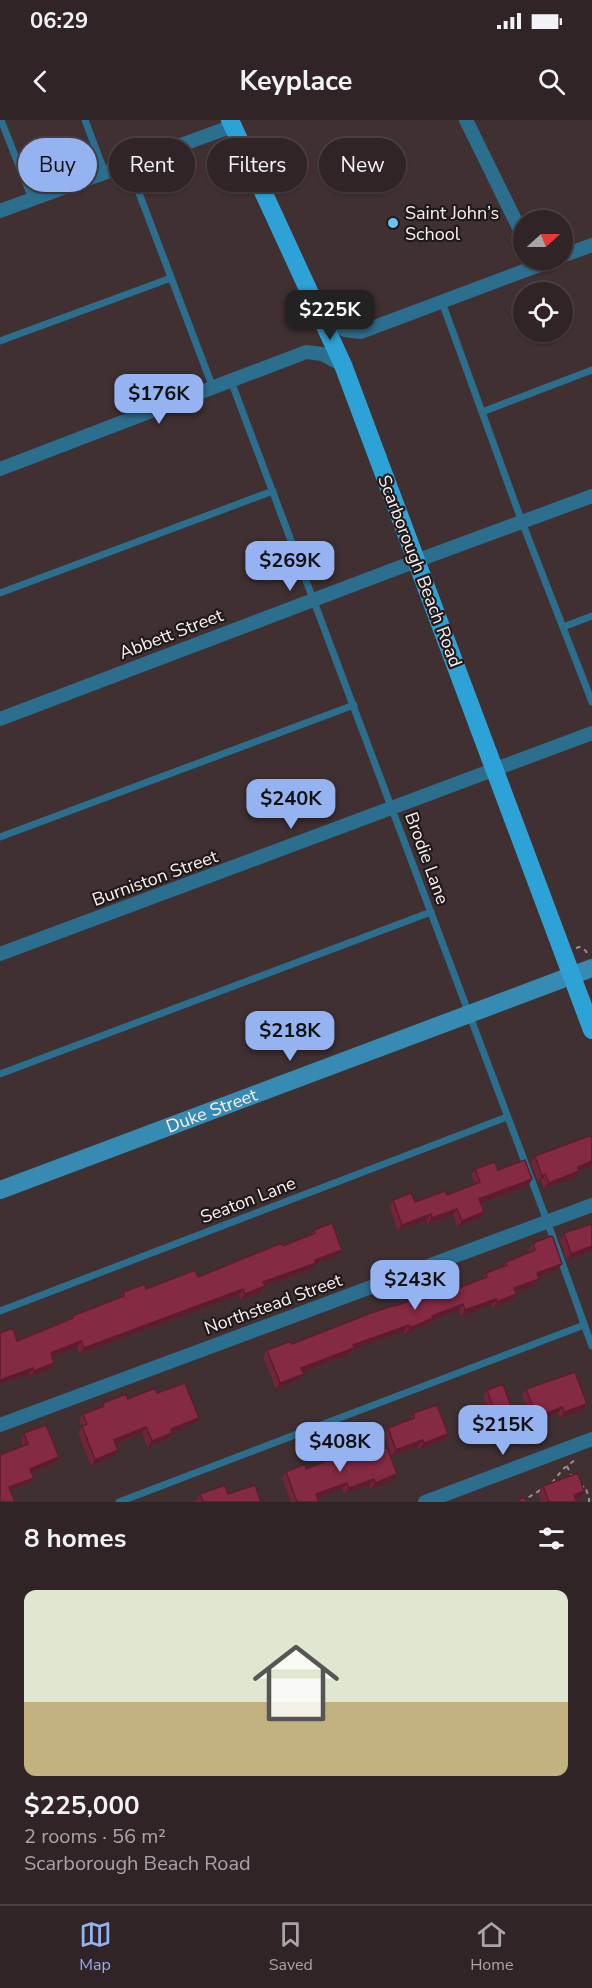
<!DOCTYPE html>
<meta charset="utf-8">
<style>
:root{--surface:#302426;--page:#3c3032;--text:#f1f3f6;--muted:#a8a4a7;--line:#4b4143;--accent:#95b2f1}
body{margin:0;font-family:"Nunito Sans",sans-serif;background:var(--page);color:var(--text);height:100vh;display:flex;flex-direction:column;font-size:22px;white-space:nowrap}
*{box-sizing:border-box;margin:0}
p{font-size:20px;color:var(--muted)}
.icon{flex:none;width:33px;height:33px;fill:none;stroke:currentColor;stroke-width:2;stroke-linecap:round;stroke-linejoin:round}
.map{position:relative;height:1382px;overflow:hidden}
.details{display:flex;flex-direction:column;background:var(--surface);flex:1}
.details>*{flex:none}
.banner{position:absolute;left:18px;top:18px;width:556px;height:54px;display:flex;gap:12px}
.needle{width:39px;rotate:69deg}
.fabs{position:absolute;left:513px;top:90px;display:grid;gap:12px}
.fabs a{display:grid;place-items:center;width:60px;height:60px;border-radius:50%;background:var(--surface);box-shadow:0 2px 4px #0004,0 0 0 2px var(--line);font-size:30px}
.price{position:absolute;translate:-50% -51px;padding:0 14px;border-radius:12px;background:var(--accent);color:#111;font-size:20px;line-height:39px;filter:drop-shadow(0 2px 3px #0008)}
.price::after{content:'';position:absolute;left:50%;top:36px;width:18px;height:14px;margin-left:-9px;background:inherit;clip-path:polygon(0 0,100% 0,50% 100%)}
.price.on{background:#222;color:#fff}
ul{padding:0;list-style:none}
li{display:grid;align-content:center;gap:12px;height:318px;padding:0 24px}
li span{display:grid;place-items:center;height:186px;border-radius:12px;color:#555}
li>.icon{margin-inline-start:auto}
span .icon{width:108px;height:108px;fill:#fffc;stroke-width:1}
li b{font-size:26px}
h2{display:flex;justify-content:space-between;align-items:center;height:72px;padding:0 24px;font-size:26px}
.pill{padding:0 21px;border-radius:27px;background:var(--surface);box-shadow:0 2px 4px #0004,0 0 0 2px var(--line);font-size:21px;line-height:54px}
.pill.on{background:var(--accent);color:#111}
.status{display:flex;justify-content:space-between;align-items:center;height:42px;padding:0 30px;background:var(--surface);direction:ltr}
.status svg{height:16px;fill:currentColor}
header{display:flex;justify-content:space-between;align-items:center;height:78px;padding:0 24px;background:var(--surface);font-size:27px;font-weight:700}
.tabs{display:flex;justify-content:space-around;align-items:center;height:84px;border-top:2px solid var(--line);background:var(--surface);font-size:16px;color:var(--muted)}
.tabs a{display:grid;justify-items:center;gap:3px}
.tabs .on{color:var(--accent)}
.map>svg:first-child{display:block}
</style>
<div class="status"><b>06:29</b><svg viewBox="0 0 49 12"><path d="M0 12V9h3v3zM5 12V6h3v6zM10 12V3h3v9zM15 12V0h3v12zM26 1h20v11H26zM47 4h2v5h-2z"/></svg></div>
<header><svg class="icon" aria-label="back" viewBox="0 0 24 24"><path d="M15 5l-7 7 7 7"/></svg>Keyplace<svg class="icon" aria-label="search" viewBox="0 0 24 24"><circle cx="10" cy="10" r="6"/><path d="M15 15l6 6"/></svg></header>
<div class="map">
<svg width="592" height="1382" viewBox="0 0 592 1382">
<rect width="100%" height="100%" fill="#403032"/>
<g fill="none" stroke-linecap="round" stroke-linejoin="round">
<path stroke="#9c8e90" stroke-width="2" stroke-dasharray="4.5 4.5" stroke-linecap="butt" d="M576,828L580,827L586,831L587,834
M567,1346L572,1357
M552,1363L563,1349L575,1340
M580,1368L585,1366L589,1378V1382
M521,1382L542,1369"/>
<path stroke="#2c6e8e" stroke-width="7" d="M1,0L32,79
M85,0L105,53
M128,44L213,268
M442,182L522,402L592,582
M0,221L171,158
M231,261L547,1101L592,1226
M482,292L592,250
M0,473L273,371
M563,507L592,496
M0,717L354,585
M0,954L431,792
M0,1191L507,997
M119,1382L584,1205"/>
<path stroke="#2c6e8e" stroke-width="14" d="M466,0L524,118
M0,91L233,6
M562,136L592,125
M318,191L345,210L361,212L553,140
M0,349L306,232L322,234L343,245
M0,599L432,435L592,376
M0,834L592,613
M0,1305L592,1085
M425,1382L592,1319"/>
<path stroke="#378bb3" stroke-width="18" id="s1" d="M0,1070L592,848"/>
<path stroke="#2da2d6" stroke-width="18" d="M230,0L343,245L592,910"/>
</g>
<path fill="#72243a" d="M535,1036L579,1051L575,1057L544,1069L541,1061L538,1062L531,1042Z
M475,1049L498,1050L528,1066L480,1083L484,1092L480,1098L457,1107L453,1095L428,1104L426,1100L398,1111L389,1086L393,1080L415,1082L447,1075L475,1064L471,1055Z
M592,1104V1131L567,1140L560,1120L564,1113Z
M314,1110L338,1135L316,1144L312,1149L265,1166L261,1172L241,1180L239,1175L79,1234L77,1227L52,1237L50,1249L30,1257L17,1221L69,1200L72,1196L119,1178L123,1172L146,1169L198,1157L310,1115Z
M533,1123L557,1150L539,1157L535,1165L515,1172L512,1180L493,1188L491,1185L461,1197L459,1190L431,1201L428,1204L405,1214L404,1211L352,1230L350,1234L303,1252L299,1260L276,1269L263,1236L267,1230L292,1224L396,1186L424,1175L423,1174L427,1168L453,1170L482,1159L486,1153L503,1146L506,1142L530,1133L528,1130Z
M526,1269L583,1290L560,1298L558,1293L533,1303L522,1275Z
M487,1270L516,1300L512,1307L496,1313L483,1276Z
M157,1273L194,1304L172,1313L168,1319L147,1327L142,1313L116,1324L114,1336L91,1346L78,1312L82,1307L79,1300L83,1294L100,1288L103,1283Z
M413,1293L448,1314L444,1320L419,1329L418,1326L392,1336L384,1314L388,1308L409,1300Z
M24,1313L55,1343L31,1352L34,1358L30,1363L11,1370L0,1382L23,1326L21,1319Z
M334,1332L356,1339L393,1361L371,1369L369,1365L344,1374L342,1369L317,1378L319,1382H291L282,1358L286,1352L306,1349L331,1340L330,1338Z
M543,1366L579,1379L576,1380L577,1382H541L538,1374Z
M200,1374H228L261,1382H195Z"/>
<path fill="#5c1d2f" d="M592,1041V1046L573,1053L578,1047Z
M579,1051L575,1057L544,1069L549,1063Z
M545,1054L541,1061L538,1062L542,1056Z
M532,1059L528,1066L475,1085L479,1079Z
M457,1089L453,1095L428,1104L432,1098Z
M484,1092L480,1098L457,1107L462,1101Z
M431,1094L426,1100L398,1111L402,1105Z
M592,1126V1131L567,1140L571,1134Z
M342,1130L338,1135L316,1144L312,1149L259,1168L263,1162Z
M562,1144L557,1150L533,1159L537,1153Z
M539,1159L535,1165L510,1175L514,1168Z
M265,1166L261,1172L241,1180L245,1174Z
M243,1169L239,1175L79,1234L84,1228Z
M516,1174L512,1180L493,1188L497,1182Z
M496,1179L491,1185L461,1197L465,1190Z
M463,1184L459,1190L431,1201L428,1204L405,1214L410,1208L432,1196Z
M409,1205L404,1211L352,1230L350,1234L297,1254L301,1248L353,1225Z
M81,1221L77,1227L46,1239L51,1233Z
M54,1243L50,1249L30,1257L34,1251Z
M33,1248L29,1254L0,1264V1260Z
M304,1254L299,1260L276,1269L280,1263Z
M587,1284L583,1290L560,1298L564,1292Z
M562,1287L558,1293L533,1303L537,1297Z
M199,1298L194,1304L166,1315L171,1309Z
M516,1300L512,1307L496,1313L500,1307Z
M146,1307L142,1313L110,1326L114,1320Z
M172,1313L168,1319L147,1327L152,1321Z
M448,1314L444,1320L419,1329L424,1323Z
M423,1320L418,1326L392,1336L396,1330Z
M118,1330L114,1336L91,1346L95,1340Z
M59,1337L55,1343L26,1354L30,1349Z
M397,1354L393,1361L371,1369L375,1363Z
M34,1358L30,1363L6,1372L9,1367Z
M374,1359L369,1365L344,1374L349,1368Z
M347,1363L342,1369L312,1380L316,1374Z
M584,1371L579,1379L570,1382L574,1375Z"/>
<path fill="#842a43" stroke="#5c1d2f" stroke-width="1.5" d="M592,1015V1041L578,1047L579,1051L549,1063L545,1054L542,1056L535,1036Z
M525,1040L532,1059L479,1079L484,1092L462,1101L457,1089L432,1098L431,1094L402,1105L393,1080L411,1073L415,1082L445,1071L447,1075L480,1062L475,1049L495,1042L498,1050Z
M332,1103L342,1130L315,1140L316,1143L263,1162L265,1166L245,1174L243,1169L84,1228L81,1221L51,1233L54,1243L34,1251L33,1248L0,1260V1213L13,1208L17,1221L73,1198L72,1196L124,1176L123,1172L145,1164L146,1169L195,1150L198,1157L262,1131L282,1123L283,1126L315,1113L314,1110Z
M592,1104V1126L571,1134L564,1113Z
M551,1116L553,1117L562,1144L537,1153L539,1159L514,1168L516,1174L497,1182L496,1179L465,1190L463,1184L432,1196L433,1198L410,1208L409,1205L353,1225L354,1228L301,1248L304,1254L280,1263L267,1230L291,1221L292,1224L371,1193L395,1185L396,1186L430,1173L427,1168L449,1159L453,1170L487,1157L486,1153L507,1145L506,1142L535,1130L533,1123Z
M575,1252L587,1284L564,1292L562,1287L537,1297L526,1269Z
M185,1263L199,1298L171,1309L172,1313L152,1321L146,1307L114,1320L118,1330L95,1340L82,1306L87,1304L83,1294L104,1286L103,1283L126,1274L128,1279L155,1268L157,1273Z
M503,1264L516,1300L500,1307L487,1270Z
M437,1285L448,1314L424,1323L423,1320L396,1330L388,1308L414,1298L413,1293Z
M46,1305L59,1337L30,1349L34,1358L9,1367L15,1382H0V1335L28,1324L24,1313Z
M351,1326L356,1339L387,1327L397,1354L375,1363L374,1359L349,1368L347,1363L316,1374L319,1382H297L286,1352L305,1344L306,1349L337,1337L334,1332Z
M578,1353L584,1371L574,1375L577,1382H549L543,1366Z
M225,1365L228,1374L255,1365L261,1382H203L200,1374Z
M522,1377L529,1382H518Z"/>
<circle fill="#6ac3f1" stroke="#211a1b" stroke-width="2" cx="393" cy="103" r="6"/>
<g text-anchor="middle" stroke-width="4.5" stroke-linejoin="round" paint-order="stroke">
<g font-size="18" fill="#fcf1f2" stroke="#211a1b" text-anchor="start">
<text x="405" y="99">Saint John’s<tspan x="405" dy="21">School</tspan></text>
</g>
<g font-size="18" fill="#fcf1f2" stroke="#211a1b">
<text transform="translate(420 451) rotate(69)" y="6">Scarborough Beach Road</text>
<text transform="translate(171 514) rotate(-21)" y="6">Abbett Street</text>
<text transform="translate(427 738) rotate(70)" y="6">Brodie Lane</text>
<text transform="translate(155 758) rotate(-20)" y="6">Burniston Street</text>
<text dy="6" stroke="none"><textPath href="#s1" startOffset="226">Duke Street</textPath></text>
<text transform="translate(248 1080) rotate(-21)" y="6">Seaton Lane</text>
<text transform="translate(273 1184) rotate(-20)" y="6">Northstead Street</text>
</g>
</g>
</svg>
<div class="fabs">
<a><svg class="needle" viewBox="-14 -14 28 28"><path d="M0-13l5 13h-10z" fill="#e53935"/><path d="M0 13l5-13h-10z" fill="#a8a4a7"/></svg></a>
<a><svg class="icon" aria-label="locate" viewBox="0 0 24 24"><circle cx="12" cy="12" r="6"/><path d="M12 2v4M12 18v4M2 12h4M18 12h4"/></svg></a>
</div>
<b class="price on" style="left:330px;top:221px">$225K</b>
<b class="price" style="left:159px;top:305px">$176K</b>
<b class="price" style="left:290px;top:472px">$269K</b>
<b class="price" style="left:291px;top:710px">$240K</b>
<b class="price" style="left:290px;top:942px">$218K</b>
<b class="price" style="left:415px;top:1191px">$243K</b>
<b class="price" style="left:503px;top:1336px">$215K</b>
<b class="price" style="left:340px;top:1353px">$408K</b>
<div class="banner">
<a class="pill on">Buy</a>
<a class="pill">Rent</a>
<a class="pill">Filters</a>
<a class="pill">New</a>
</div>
</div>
<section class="details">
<h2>8 homes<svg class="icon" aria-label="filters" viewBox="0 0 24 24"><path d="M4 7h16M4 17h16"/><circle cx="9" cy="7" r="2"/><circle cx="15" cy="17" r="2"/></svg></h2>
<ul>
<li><span style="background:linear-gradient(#dfe7d0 60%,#c2b280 0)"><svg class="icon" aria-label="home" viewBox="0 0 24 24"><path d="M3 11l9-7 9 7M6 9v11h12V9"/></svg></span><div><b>$225,000</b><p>2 rooms · 56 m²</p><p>Scarborough Beach Road</p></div></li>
</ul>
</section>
<nav class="tabs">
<a class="on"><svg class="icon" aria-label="map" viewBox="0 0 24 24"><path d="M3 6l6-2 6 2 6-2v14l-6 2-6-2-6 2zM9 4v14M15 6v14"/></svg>Map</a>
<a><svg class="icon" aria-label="saved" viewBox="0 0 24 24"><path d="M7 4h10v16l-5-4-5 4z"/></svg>Saved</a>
<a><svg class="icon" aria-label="home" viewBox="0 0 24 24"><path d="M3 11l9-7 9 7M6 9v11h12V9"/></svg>Home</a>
</nav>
